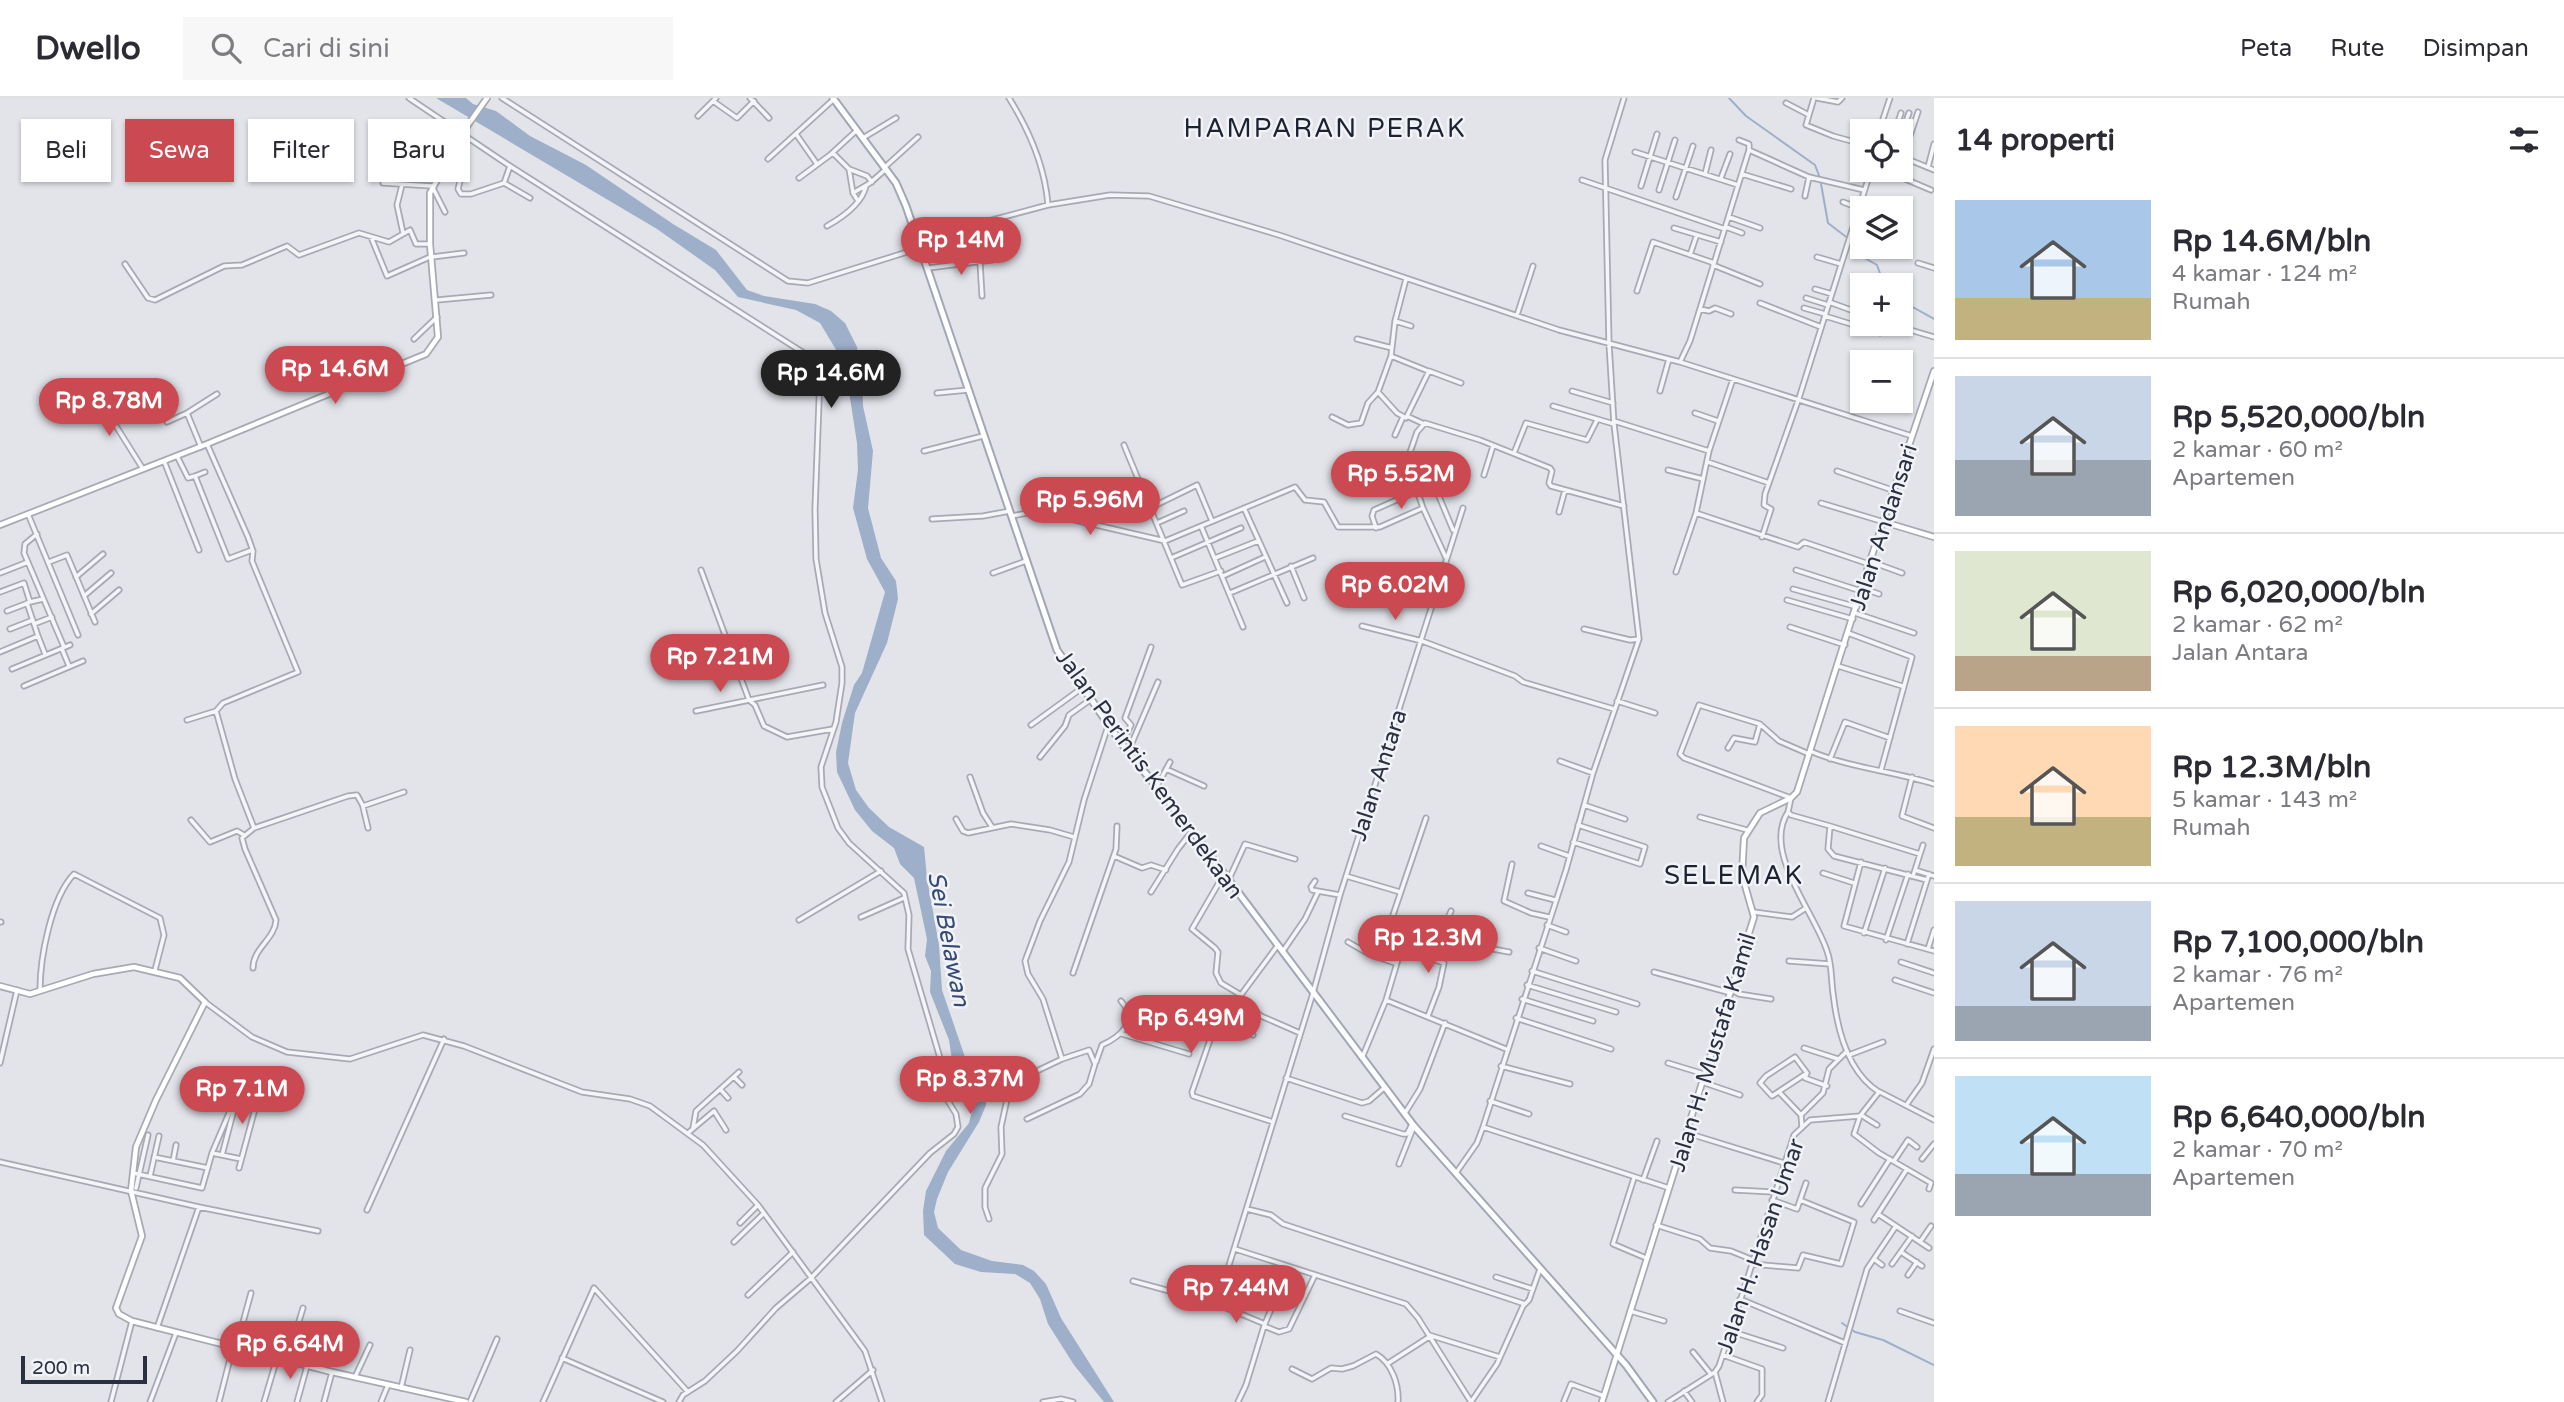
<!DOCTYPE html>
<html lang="id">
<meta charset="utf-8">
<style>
:root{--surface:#fff;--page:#f7f7f7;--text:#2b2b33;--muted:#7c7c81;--line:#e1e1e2;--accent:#cb4a52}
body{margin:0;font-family:"Varela Round",sans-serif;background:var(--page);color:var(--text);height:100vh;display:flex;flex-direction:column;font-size:26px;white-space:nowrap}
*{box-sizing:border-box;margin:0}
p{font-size:23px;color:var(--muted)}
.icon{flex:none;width:38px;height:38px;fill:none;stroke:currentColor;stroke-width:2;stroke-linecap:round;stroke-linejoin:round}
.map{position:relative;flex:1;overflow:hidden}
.side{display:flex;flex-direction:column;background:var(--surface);width:630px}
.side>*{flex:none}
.top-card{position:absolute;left:21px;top:21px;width:665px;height:63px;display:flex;gap:14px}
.fabs{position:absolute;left:1850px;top:21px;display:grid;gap:14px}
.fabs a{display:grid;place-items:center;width:63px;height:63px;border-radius:0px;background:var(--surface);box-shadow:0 2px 5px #0004;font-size:35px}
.scale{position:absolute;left:21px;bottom:18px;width:126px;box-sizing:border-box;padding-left:7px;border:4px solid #2a3042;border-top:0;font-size:19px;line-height:24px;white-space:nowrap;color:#2a3042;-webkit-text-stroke:5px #f1f3f7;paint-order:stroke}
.price{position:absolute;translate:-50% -60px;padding:0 16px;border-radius:24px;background:var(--accent);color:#fff;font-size:23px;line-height:46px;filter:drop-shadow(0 2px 4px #0008)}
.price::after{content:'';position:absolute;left:50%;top:42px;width:21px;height:16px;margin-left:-10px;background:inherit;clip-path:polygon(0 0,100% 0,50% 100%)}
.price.selected{background:#222;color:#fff}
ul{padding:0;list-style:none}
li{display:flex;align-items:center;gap:21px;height:175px;padding:0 21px}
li+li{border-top:2px solid var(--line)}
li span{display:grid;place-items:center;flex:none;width:196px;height:140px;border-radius:0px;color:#555}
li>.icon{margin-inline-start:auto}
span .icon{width:84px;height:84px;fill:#fffc;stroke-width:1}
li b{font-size:30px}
h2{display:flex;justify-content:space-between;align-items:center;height:84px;padding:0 21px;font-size:30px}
.pill{padding:0 24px;border-radius:0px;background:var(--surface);box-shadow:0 2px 5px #0004;font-size:24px;line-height:63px}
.pill.selected{background:var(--accent);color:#fff}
header{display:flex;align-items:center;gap:42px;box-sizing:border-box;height:98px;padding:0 35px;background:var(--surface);border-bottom:2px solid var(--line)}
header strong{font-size:33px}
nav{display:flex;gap:38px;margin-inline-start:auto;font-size:24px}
.search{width:490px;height:63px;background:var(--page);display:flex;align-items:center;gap:18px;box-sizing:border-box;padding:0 24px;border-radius:0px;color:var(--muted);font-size:26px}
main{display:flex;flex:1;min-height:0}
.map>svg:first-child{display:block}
</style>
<header>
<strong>Dwello</strong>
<div class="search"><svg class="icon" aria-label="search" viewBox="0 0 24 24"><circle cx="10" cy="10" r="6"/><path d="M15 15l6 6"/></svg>Cari di sini</div>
<nav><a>Peta</a><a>Rute</a><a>Disimpan</a></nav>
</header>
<main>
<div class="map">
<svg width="1934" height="1304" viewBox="0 0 1934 1304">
<rect width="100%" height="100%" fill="#e2e4ea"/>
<path fill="#9eafc9" d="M436,0H466L473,6L496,13L530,38L586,67L673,126L716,152L747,192L764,198L815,206L831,213L845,225L857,249L862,276L863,308L873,353L868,410L881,460L896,483L898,501L887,545L855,615L848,665L856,692L869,710L889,729L924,749L927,780L939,847L942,892L966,962L979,981L986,998V1007L979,1024L948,1074L937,1101L934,1114L938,1130L961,1152L992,1163L1023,1167L1034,1173L1046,1186L1061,1220L1114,1304H1104L1074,1267L1048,1226L1040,1201L1030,1185L1015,1176L981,1174L955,1166L924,1137L923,1113L926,1093L946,1053L969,1025L973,1008L971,998L960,984L952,962L949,942L930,894L931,873L925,858L927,841L914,780L900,766L894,750L872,733L855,712L837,674L836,654L842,625L854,587L862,575L885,494L867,461L853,410L858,372L857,345L848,287L838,255L820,225L796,212L738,199L715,172L657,131Z"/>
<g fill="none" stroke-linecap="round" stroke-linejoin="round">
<path stroke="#9eafc9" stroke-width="2" d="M1729,0L1746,18L1815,67L1820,80L1828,125L1854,145L1861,158L1877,167L1884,187
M1900,202L1934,221
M1842,1225L1855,1234L1883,1242L1934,1267"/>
<defs>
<path id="street" d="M409,0L510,68L807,257L815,263L820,276L815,411L816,461L825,515L842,569V585L836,624L821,669L822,689L838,730L849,745L904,795L909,817L908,851L940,960L945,998L956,1016L958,1029L954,1036L930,1055L811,1180L776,1210L737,1253L705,1283L683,1297L679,1304
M502,0L788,183L808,185L920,150
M750,0L769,20
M1009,0C1029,32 1045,69 1048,107
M1814,0L1806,27L1833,38L1862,46
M1817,0L1838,4L1842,0
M713,3L737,20L754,3
M1786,5L1809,17
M698,18L716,0
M1879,33L1890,0
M1895,33L1901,15
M796,36L817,66
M863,40L896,20
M1900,40L1909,15
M1739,42L1749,46V52L1809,79L1864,92
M1635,54L1738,87
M833,55L849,71L867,78L872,84
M1900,58L1934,72
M1903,59L1918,14
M768,61L834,1
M885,69L918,39
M1928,69L1934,46
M443,70L461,79L458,91L461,96H471L504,85L510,68
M849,71L853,95
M1884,72L1931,92
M1705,76L1711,52
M1742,76L1791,91
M799,80L830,57L856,33
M1721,80L1730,56
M1582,82L1725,131
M383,85L432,88L445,114
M504,85L530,100
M402,87L397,107L403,135
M1641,88L1657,36
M1659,92L1675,42
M1805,98L1809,79
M1676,99L1693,48
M858,103L853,95L870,85L886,71
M1843,104L1859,110
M1729,119L1760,130
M827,128C843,119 862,106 866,88
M1726,129L1742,135
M1674,130L1721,144
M916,137L975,127
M371,139L387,178L432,158
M923,156L977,126L1048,107L1110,97L1149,98L1279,137L1559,232L1680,264L1912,338
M1690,157L1696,139
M432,159L464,155
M1817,159L1841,166
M980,164L982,198
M1918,165L1934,170
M125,166L148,200L155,202L224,168L242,167L287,148L299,157L359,135L389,144L410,132L416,146H430
M1713,167L1760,186
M928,170L992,162
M1815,191L1832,196
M1637,193L1653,144L1714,165
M1806,200L1828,207
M437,202L491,197
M1829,204L1862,216
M1760,205L1821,229
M1804,210L1825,216
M1700,211L1709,213L1715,210L1731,216
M1517,217L1533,168
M1825,218L1880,235L1882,226
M1395,223L1411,228
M1890,226L1934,239
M414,241L437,219
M1357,241L1392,250
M1391,258L1428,273
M1680,264L1690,243L1749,52
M1733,281L1709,353L1696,415L1798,449L1804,444L1869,466
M1572,293L1613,305
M1660,293L1669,261
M1378,294L1397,315L1406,320L1429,273L1461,285
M937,295L968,292
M96,296L143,371
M1553,308L1614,326
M1695,315L1718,323
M1332,319L1348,327L1361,325L1368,305L1378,294L1391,258L1395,223L1406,181
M1409,319L1422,325
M1614,323L1709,353
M167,324L187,315
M1395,337L1403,319
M207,346L248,439L253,453L252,463L298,574L223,605L216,613L235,681L254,730
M1124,347L1182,487L1221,473
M201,349L187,315L217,296
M924,353L983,338
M1514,355L1526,325L1587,342L1597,322
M177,358L188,380L195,378L228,461L252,452
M164,363L199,452
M1708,364L1769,385
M1668,372L1703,381
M1837,373L1895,393
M1484,377L1493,348
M195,378L205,374
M1416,390L1433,384L1453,432
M1821,405L1884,424
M1150,410L1197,387L1212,423
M1244,410L1287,505
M1423,410L1446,460
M1559,414L1565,392
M28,416L78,537
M1012,418L1036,413L1165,443L1295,389L1305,402L1324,404L1338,429H1380L1423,410L1407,363L1417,334L1425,325L1480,342L1550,370L1552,373L1549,385L1551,388L1624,408
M932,421L983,418L1010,413
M1157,425L1184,413
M1201,428L1243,529
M1376,430L1372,418L1374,412L1417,393
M37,436L25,446L24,455L64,549
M1762,439L1771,411L1764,407L1765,396L1799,300L1871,72
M1171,460L1241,430
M1215,460L1258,443
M1869,463L1902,475
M49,464L67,457L95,524
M1291,468L1304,500
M701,472L749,602L755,607L764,628L787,639L833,631
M1796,472L1861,493
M1676,474L1696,415
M0,475L28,464
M993,475L1026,463
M1223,478L1265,459
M76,479L103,456
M1862,490L1879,496
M1793,491L1857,509
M0,494L24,485L30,504L43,501
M1230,495L1313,460
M84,498L111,475
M1787,502L1853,521
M7,513L28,505
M1855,515L1914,535
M91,516L119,492
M34,526L52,519
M1362,528L1422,543L1515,578L1523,584L1614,611
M1790,529L1845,547
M10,531L33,522
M1584,531L1630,542L1639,541
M1848,535L1912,559L1881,672
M38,538L45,556
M62,551L69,568
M0,554L38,538L27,505
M1838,568L1902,588
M12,571L70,547
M24,588L83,563
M1617,603L1655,615
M696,613L823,587
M187,622L216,613
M1031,627L1082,590
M1122,646L1131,627L1125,620L1151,549
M1728,650L1734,640L1755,644L1760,626
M1810,653C1850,670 1893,673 1934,686
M1128,654L1158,584
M1809,656L1779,643L1760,626L1699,607L1680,656L1684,660L1791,700L1788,714L1791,717L1830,728L1828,751L1834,758L1927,782
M1040,659L1065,628L1069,617L1090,602
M1830,661L1845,624L1890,640
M1560,663L1593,675
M1166,671L1204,688
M970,679L983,715L992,729
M1912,679L1902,718L1934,730
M1157,688L1170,664
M1584,707L1625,721
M363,709L368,730
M1700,719L1747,732
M956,721L963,733L968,735L1011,726L1050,732L1074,739
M191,722L210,744L237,733L244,737
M1830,728L1920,756
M1573,744L1640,766L1645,749L1578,727
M1541,748L1569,758
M1114,758L1142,770L1151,767L1166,772
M1861,764L1844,828L1934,853
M1512,766L1504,803L1531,815L1549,819
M1915,772L1934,778
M1823,775L1854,785
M1224,776L1192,831L1215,850L1218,854L1216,875L1221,885L1241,897
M1346,778L1400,794
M1913,778L1923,747
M1229,781L1245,746L1295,761
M1315,783L1311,789L1312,792L1340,797
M1151,794L1178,751L1192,733
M1528,795L1555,802
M1754,814L1792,819L1806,810
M861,819L904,800
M799,822L881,773
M0,824H1
M1547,827L1566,834
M1408,828L1483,854L1493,851L1509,854
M1864,835L1885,770
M1440,839L1451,813
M1386,842L1401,847
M1886,842L1908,776
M1348,844L1369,856L1395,865
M1907,846L1929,776
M1539,850L1576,863
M1400,851L1444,865L1439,889L1428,918
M1928,851L1934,832
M1283,853L1305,821L1318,794
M1789,863L1830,866
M1901,864L1934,875
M253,870C253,850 275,841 276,822L245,751L242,740L254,730L348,698L357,697L363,708L404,694
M1532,873L1637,906
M1654,874L1731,895
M1073,875L1116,751L1117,728
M1895,882L1934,895
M1527,887L1616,914
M40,892C40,860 51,800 74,776L160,820L164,837L155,872
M1732,892L1739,896L1771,901
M1239,899L1261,918L1300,935
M1522,901L1593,923
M1386,902L1506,951
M205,904L252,939L287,954L350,961L423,937L464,948L582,994L630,1001L650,1008L703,1047L758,1107L865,1253L882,1304
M1126,909L1162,920
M1223,920L1253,937
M1516,920L1611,951
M1122,936L1189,956
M1804,950L1838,961
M1849,957L1883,944
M1362,960L1386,902L1408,828L1394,822L1393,817L1426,720
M1096,964L1102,947C1120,939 1139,923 1121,903
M0,965L17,892
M1668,965L1704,976
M1501,968L1570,986
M1807,975L1772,998L1760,985L1766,978L1795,959L1807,975L1805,980L1827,988
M734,979L742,987
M1286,980L1362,1005L1369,1003L1384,990
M1702,984L1740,997
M720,991L728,1000
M239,992L259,996L239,1070
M1779,994L1801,1017
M1880,994L1934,1022
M1490,1003L1529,1016
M1907,1006L1922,985L1934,951
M1405,1015L1420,991L1445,925
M1861,1017L1877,1027
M1345,1018L1403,1036H1407L1412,1026
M1860,1018L1854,1036L1879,1055L1931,1085L1929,1091
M1027,1021L1080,996L1089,986L1095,966L1089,952L1062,961
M1273,1024L1193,998L1192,994L1212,936L1278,847
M1483,1029L1669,1090
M1802,1029L1801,1017L1823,995L1829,971L1847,953
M693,1030L696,1013L739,974
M688,1035L714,1013L726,1032
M1687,1035L1784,1065
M212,1055L241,1061
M222,1057L236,1004
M154,1059L208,1070
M1922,1061L1934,1046
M173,1063L176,1047
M1894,1063L1908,1042L1917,1049
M0,1064L199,1109L157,1230
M1399,1066L1414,1028
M133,1075L202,1090L212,1055L239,992
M1456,1075L1477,1045L1483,1029L1566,772L1593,675L1639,541L1614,326L1609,246L1605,62L1624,0
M150,1078L159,1038
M1634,1080L1613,1146L1646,1160
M1643,1082L1657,1043
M136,1090L148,1037
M1735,1092L1773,1094
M1772,1102L1797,1111L1806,1085
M1861,1106L1890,1061
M199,1109L318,1133
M1247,1111L1271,1117L1283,1126L1525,1206
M367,1112L444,941
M1878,1116L1929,1150
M989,1121L985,1109V1090L1002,1056L1001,1029L1009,992L1018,982L1062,961L1043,901L1028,876L1025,863L1040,823L1069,764L1084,702L1108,628
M1874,1122L1907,1071
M740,1125L758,1107
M1656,1127L1700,1141L1710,1150L1731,1153L1753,1162
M734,1144L764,1115
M1920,1144L1931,1128
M1235,1151L1406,1206L1418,1220L1471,1304
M1901,1154L1922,1168
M1874,1161L1882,1167
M1752,1166L1798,1170L1803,1157L1841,1166L1854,1124L1800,1102
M1892,1166L1912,1138
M1908,1177L1917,1164
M1496,1179L1533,1191
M1133,1183L1217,1206L1265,1226
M748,1197L793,1154
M1740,1201L1845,1245
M1217,1206L1313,895L1340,797L1463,410
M1630,1213L1664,1223
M1900,1213L1934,1225
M1264,1228L1279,1234L1289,1231L1315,1177
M1730,1233L1783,1250
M1429,1237L1500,1259
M236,1250L251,1195
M1693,1254L1710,1275
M1723,1257L1762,1271V1297L1757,1304
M562,1260L663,1304
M287,1263L303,1210
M1387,1266L1429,1239
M1292,1271L1312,1281L1331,1270L1342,1271L1353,1268L1376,1256C1392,1265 1399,1287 1398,1304
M1715,1274L1723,1304
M355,1279L370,1247
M401,1290L410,1252
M1684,1293L1692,1304
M1564,1303L1571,1286L1604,1298
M111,1304L132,1223
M150,1304L176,1235
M219,1304L233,1249
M264,1304L277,1260
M297,1304L307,1268
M324,1304L332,1274
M381,1304L388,1287
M470,1304L497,1241
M543,1304L594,1190L688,1294
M836,1304L873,1272
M1043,1304L1061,1301L1073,1304
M1238,1304L1246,1287L1264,1228L1289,1169
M1471,1304L1497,1266L1523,1208L1529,1202L1540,1171
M1668,1304L1715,1274L1719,1268L1794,1037L1810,1022L1860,1018L1879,994C1847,974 1837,931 1833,895C1831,881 1832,866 1827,853C1814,813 1762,754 1788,714
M1828,1304L1867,1171L1896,1128"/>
<path id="secondary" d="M1884,424L1934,439
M0,427L207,346L426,256L438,239L430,146V95L463,34L487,0
M0,888L30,896L93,876L134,869L180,880L205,904L156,1002L136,1049L131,1093L142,1138L116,1210L119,1216L132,1223L332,1274L466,1304
M1602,1304L1754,819L1742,777L1744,740L1760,715L1791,700L1797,694L1869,466L1934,273"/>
<path id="primary" d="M833,0L896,85L906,108L1057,552L1122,646L1192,733L1414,1028L1626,1267L1653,1304"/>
</defs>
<use href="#street" stroke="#a7aab4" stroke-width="7"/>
<use href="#secondary" stroke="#a7aab4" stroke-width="8"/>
<use href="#primary" stroke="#a1a7b5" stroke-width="9"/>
<use href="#street" stroke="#f5f5f8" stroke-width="3.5"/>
<use href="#secondary" stroke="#fff" stroke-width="4.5"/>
<use href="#primary" stroke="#fff" stroke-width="5"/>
</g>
<g text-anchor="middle" stroke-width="5" stroke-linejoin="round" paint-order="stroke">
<g font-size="23" fill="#2a3042" stroke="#f1f3f7">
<text transform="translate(1883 429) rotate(-72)" y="8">Jalan Andansari</text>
<text transform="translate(1150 676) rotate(54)" y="8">Jalan Perintis Kemerdekaan</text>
<text transform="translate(1378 677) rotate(-72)" y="8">Jalan Antara</text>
<text transform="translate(1712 954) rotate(-73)" y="8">Jalan H. Mustafa Kamil</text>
<text transform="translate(1760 1148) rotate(-71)" y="8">Jalan H. Hasan Umar</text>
</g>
<g font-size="24" font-style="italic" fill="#354b75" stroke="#f1f3f7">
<text transform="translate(949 841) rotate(79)" y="8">Sei Belawan</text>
</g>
<g font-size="26" letter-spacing="2" fill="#1c2232" stroke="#f1f3f7">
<text x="1325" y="39">HAMPARAN PERAK</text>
<text x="1734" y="786">SELEMAK</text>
</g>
</g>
</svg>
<div class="fabs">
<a><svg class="icon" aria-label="locate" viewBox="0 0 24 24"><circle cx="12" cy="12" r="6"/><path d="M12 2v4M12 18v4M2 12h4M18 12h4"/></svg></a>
<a><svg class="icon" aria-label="layers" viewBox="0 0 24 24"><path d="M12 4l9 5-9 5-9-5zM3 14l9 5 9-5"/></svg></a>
<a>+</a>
<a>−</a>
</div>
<div class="scale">200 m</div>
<b class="price" style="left:961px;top:179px">Rp 14M</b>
<b class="price" style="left:335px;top:308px">Rp 14.6M</b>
<b class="price selected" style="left:831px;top:312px">Rp 14.6M</b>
<b class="price" style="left:109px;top:340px">Rp 8.78M</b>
<b class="price" style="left:1401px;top:413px">Rp 5.52M</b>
<b class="price" style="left:1090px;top:439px">Rp 5.96M</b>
<b class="price" style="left:1395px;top:524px">Rp 6.02M</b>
<b class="price" style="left:720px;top:596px">Rp 7.21M</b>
<b class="price" style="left:1428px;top:877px">Rp 12.3M</b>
<b class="price" style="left:1191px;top:957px">Rp 6.49M</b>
<b class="price" style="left:970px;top:1018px">Rp 8.37M</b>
<b class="price" style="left:242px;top:1028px">Rp 7.1M</b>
<b class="price" style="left:1236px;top:1227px">Rp 7.44M</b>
<b class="price" style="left:290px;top:1283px">Rp 6.64M</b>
<div class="top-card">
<a class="pill">Beli</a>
<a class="pill selected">Sewa</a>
<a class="pill">Filter</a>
<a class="pill">Baru</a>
</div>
</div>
<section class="side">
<h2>14 properti<svg class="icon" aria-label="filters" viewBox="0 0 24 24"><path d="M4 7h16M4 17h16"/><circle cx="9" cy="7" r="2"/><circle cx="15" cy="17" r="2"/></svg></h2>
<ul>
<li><span style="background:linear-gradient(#a9c7e8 70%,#c2b280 0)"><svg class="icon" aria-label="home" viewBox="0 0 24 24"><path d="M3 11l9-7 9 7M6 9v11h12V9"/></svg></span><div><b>Rp 14.6M/bln</b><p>4 kamar · 124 m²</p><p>Rumah</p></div></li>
<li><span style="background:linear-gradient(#c9d6e8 60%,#9aa5b1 0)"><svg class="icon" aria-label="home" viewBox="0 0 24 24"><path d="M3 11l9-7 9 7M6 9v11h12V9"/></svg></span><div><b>Rp 5,520,000/bln</b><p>2 kamar · 60 m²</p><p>Apartemen</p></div></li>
<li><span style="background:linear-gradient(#dfe7d0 75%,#b9a48a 0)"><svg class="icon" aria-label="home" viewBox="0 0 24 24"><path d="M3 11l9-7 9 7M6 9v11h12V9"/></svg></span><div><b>Rp 6,020,000/bln</b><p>2 kamar · 62 m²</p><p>Jalan Antara</p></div></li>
<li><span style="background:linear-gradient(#ffd9b3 65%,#c2b280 0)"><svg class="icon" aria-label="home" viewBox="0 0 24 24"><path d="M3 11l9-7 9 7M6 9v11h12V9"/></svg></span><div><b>Rp 12.3M/bln</b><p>5 kamar · 143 m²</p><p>Rumah</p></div></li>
<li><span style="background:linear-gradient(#c9d6e8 75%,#9aa5b1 0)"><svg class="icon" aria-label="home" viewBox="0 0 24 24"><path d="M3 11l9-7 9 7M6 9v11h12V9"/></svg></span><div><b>Rp 7,100,000/bln</b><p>2 kamar · 76 m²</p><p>Apartemen</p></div></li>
<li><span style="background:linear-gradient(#bfe0f5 70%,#9aa5b1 0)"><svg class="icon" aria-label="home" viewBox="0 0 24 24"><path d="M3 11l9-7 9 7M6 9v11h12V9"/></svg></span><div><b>Rp 6,640,000/bln</b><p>2 kamar · 70 m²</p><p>Apartemen</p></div></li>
</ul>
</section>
</main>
